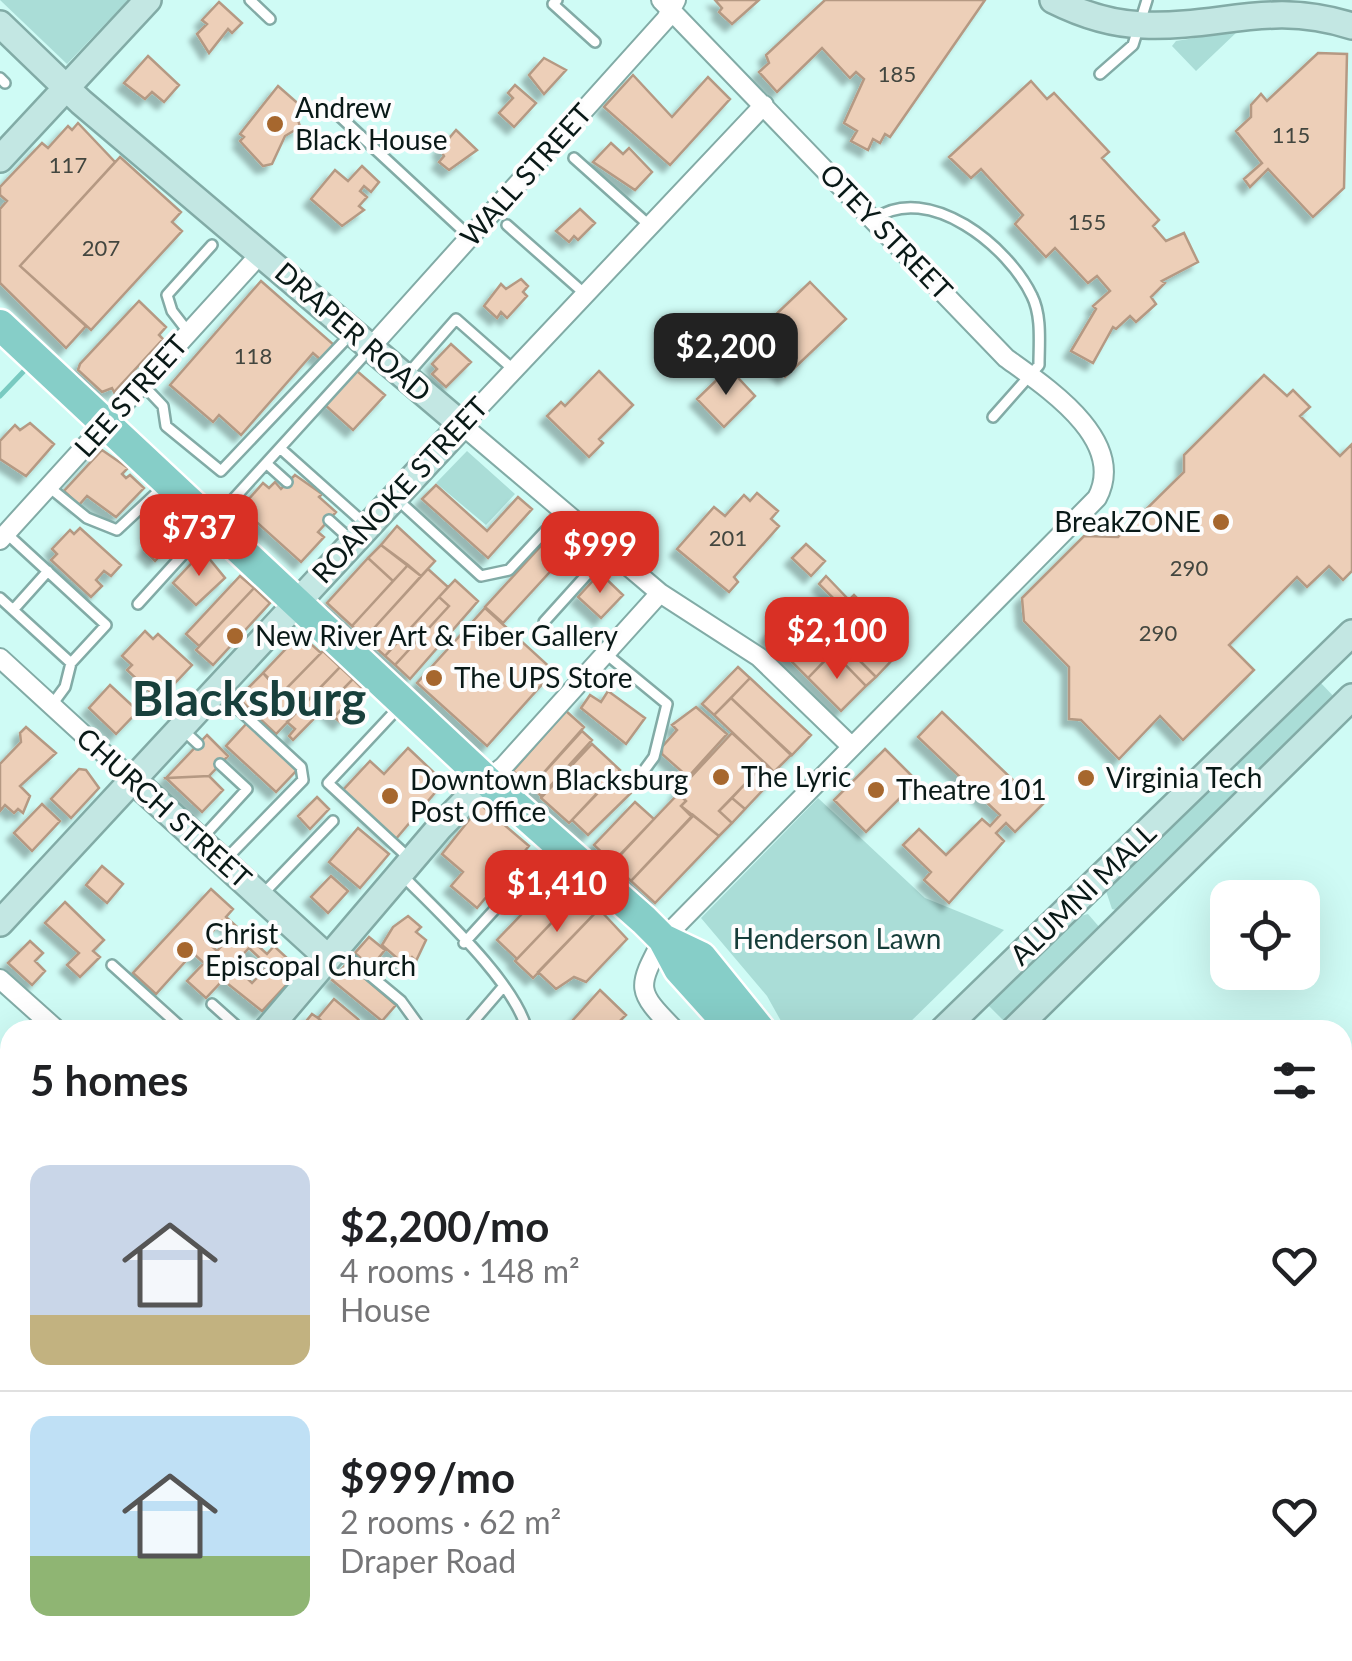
<!DOCTYPE html>
<meta charset="utf-8">
<style>
:root{--surface:#fff;--page:#f6f6f6;--text:#202124;--muted:#757577;--line:#e0e0e0;--accent:#d93025}
body{margin:0;font-family:Lato,sans-serif;background:var(--page);color:var(--text);height:100vh;display:flex;flex-direction:column;font-size:38px;white-space:nowrap}
*{box-sizing:border-box;margin:0}
p{font-size:32px;color:var(--muted)}
.icon{flex:none;width:55px;height:55px;fill:none;stroke:currentColor;stroke-width:2;stroke-linecap:round;stroke-linejoin:round}
.map{position:relative;flex:1;overflow:hidden}
.sheet{position:absolute;left:0px;top:1020px;width:1352px;height:642px;display:flex;flex-direction:column;background:var(--surface);border-radius:30px 30px 0 0;box-shadow:0 10px 40px #0002}
.sheet>*{flex:none}
.tools{position:absolute;left:1210px;top:880px;display:grid;gap:20px}
.tools a{display:grid;place-items:center;width:110px;height:110px;border-radius:20px;background:var(--surface);box-shadow:0 10px 40px #0002;font-size:50px}
.price{position:absolute;translate:-50% -85px;padding:0 22px;border-radius:20px;background:var(--accent);color:#fff;font-size:32px;line-height:65px;filter:drop-shadow(0 2px 5px #0008)}
.price::after{content:'';position:absolute;left:50%;top:60px;width:30px;height:22px;margin-left:-15px;background:inherit;clip-path:polygon(0 0,100% 0,50% 100%)}
.price.selected{background:#222;color:#fff}
ul{padding:0;list-style:none}
li{display:flex;align-items:center;gap:30px;height:250px;padding:0 30px}
li+li{border-top:2px solid var(--line)}
li span{display:grid;place-items:center;flex:none;width:280px;height:200px;border-radius:20px;color:#555}
li>.icon{margin-inline-start:auto}
span .icon{width:120px;height:120px;fill:#fffc;stroke-width:1}
li b{font-size:42px}
h2{display:flex;justify-content:space-between;align-items:center;height:120px;padding:0 30px;font-size:42px}
.map>svg:first-child{display:block}
</style>
<div class="map">
<svg width="1352" height="1661" viewBox="0 0 1352 1661">
<defs>
<filter id="shadow"><feDropShadow dx="-7" dy="7" stdDeviation="2.5" flood-color="#0004"/></filter>
</defs>
<rect width="100%" height="100%" fill="#cffbf5"/>
<path fill="#aaddd7" d="M0,0H128L67,64Z
M1238,31L1196,71L1172,46L1176,41Z
M467,451L515,494L486,525L436,483Z
M1318,680L1339,702L1255,784L1234,763Z
M1227,770L1249,791L1119,911L1112,909L1106,891Z
M818,798L925,898L1004,930L902,1030H786L767,996L701,918Z
M1088,914L1101,929L1009,1026L988,1005L1077,917Z
M516,1652L634,1653L640,1661H502Z"/>
<g fill="none" stroke-linecap="round" stroke-linejoin="round">
<path stroke="#79cac1" stroke-width="5" d="M0,396L24,371"/>
</g>
<path fill="#edcfb8" stroke="#b59983" stroke-width="2.5" fill-rule="evenodd" filter="url(#shadow)" d="M715,0H759L732,24L719,12L722,8Z
M825,0H985L890,137L885,134L880,143L873,139L868,150L851,141L857,131L844,123L864,79L856,72L850,78L822,48L777,92L759,72L769,63L766,55Z
M219,2L242,23L232,33L228,29L209,53L197,34L207,24L202,20Z
M1318,53L1347,54L1344,188L1313,217L1268,169L1250,187L1244,179L1262,163L1236,131L1251,117V105L1261,94L1267,101Z
M148,56L179,85L164,102L152,92L145,99L124,83Z
M544,58L566,70L544,94L529,75Z
M633,75L672,117L708,77L730,99L670,165L604,107Z
M1031,81L1047,99L1054,93L1109,152L1102,158L1159,220L1153,226L1166,241L1184,233L1198,262L1162,281L1165,283L1151,297L1156,304L1136,322L1130,316L1116,329L1113,327L1093,363L1071,351L1096,309L1093,306L1110,291L1097,276L1088,283L1055,248L1046,257L1015,224L1023,215L981,169L971,178L949,157Z
M515,85L536,103L514,127L499,113L513,98L508,93Z
M278,86L302,107L297,116L300,127L285,136L272,164L263,166L240,141L244,137L240,134Z
M78,123L115,162L20,266L86,326L66,348L0,283V209L7,201L0,195V187L42,143L48,148L68,126L72,130Z
M456,130L477,150L449,170L439,162L444,156L440,149Z
M611,143L623,154L629,148L652,172L635,190L593,162Z
M120,157L181,212L172,222L182,231L91,330L20,266Z
M362,166L379,182L371,192L364,186L360,191L367,197L359,206L364,210L342,226L311,199L335,170L348,181Z
M580,209L595,223L578,240L574,236L569,242L556,231Z
M521,279L528,286L523,292L527,296L507,318L501,312L497,318L484,306L501,284L506,289Z
M261,281L334,345L321,360L313,353L241,435L219,415L213,422L170,385Z
M810,282L846,319L785,377L749,340Z
M139,301L166,327L159,335L163,339L114,392L112,388L102,392L78,370L80,364Z
M451,344L471,362L446,387L432,374L437,369L432,364Z
M729,368L755,396L724,427L697,399Z
M357,371L385,395L353,430L325,405Z
M599,371L633,405L599,439L603,443L589,457L547,416L561,402L565,406Z
M1264,375L1287,396L1293,390L1310,407L1300,416L1340,456L1352,444V571L1343,580L1329,566L1307,587L1297,577L1229,645L1254,670L1183,740L1160,716L1119,759L1081,720L1069,719V667L1024,621L1022,598L1084,536L1118,537L1184,472V455Z
M30,423L54,444L26,476L0,459V441L15,425L20,430Z
M102,450L128,468L122,474L126,478L130,475L144,488L116,517L87,496L79,505L64,491Z
M295,475L322,494L319,497L336,512L318,532L324,537L301,562L241,508L263,483L269,488L275,482L281,489Z
M436,485L487,531L518,497L532,509L488,558L422,499Z
M757,493L778,511L771,519L779,526L734,577L738,582L729,592L677,549L714,507L725,516L744,495L750,501Z
M174,512L189,525L155,561L144,550Z
M397,526L435,561L421,576L381,545Z
M80,528L121,565L111,576L104,571L96,580L102,586L91,597L51,560L57,554L52,549L70,530L74,534Z
M551,535L569,551L503,623L485,607Z
M806,544L825,561L811,576L792,558Z
M381,545L408,565L393,581L368,558Z
M203,551L225,578L196,605L173,583Z
M368,558L393,581L352,626L327,603Z
M408,565L421,576L365,638L352,626Z
M428,569L448,587L385,656L365,638Z
M600,573L623,595L601,618L578,597Z
M240,576L254,588L199,646L186,634Z
M826,576L849,600L854,595L894,635L886,651L819,584Z
M455,580L478,601L410,679L395,665L449,606L439,597Z
M254,588L270,603L213,665L196,650Z
M439,597L449,606L395,665L385,656Z
M801,602L842,643L808,678L766,636Z
M840,605L894,658L876,677L822,623Z
M485,608L554,671L487,746L417,683Z
M145,631L153,639L158,634L192,665L159,700L127,670L132,665L122,656Z
M300,634L321,653L283,692L263,673Z
M842,643L876,677L866,686L833,652Z
M323,651L340,667L297,712L283,692Z
M833,652L866,686L841,711L808,678Z
M340,667L353,679L293,740L289,736L295,729L287,722Z
M738,667L750,678L714,715L702,704Z
M263,673L297,712L276,734L238,698Z
M750,678L811,735L792,755L731,698Z
M353,679L362,688L334,717L325,708Z
M110,685L138,711L116,734L89,708Z
M362,688L368,693L340,722L334,717Z
M608,691L645,718L626,744L581,708L590,695L601,702Z
M731,698L791,755L774,772L714,715Z
M696,707L727,734L688,777L662,754V747L677,730L672,725Z
M566,711L584,727L531,787L513,771Z
M942,712L1015,782L1019,778L1045,802L1015,832L1006,823L996,833L1004,841L949,903L924,880L931,872L903,845L919,829L946,855L982,819L990,826L1000,815L918,737Z
M247,723L297,770L276,792L226,746Z
M26,727L56,753L20,786L30,796L23,813L18,809L14,813L5,805L0,811V764L21,742L20,733Z
M582,731L592,740L541,796L531,787Z
M732,733L765,763L719,811L732,823L719,836L681,806L686,801L677,792Z
M207,735L228,756L209,776L166,778Z
M592,744L620,770L569,823L541,798Z
M408,748L444,782L395,840L343,790L370,761L384,774Z
M885,749L917,781L866,832L834,800Z
M765,763L777,775L745,809L732,798Z
M79,769L86,770L99,788L71,818L51,799Z
M615,774L633,791L588,835L572,820Z
M209,776L223,790L202,812L166,778Z
M679,793L686,801L681,806L692,817L631,881L612,863Z
M317,797L329,809L310,829L298,816Z
M732,798L745,809L732,823L719,811Z
M635,802L654,819L613,863L594,845Z
M42,804L60,821L32,851L14,833Z
M481,805L529,846L477,908L451,886L463,872L442,854Z
M693,815L719,836L655,903L631,881Z
M358,828L389,854L360,888L329,862Z
M518,859L535,874L521,890L504,875Z
M102,866L123,884L107,903L86,885Z
M561,873L581,892L517,959L497,940Z
M331,876L348,891L328,913L311,897Z
M211,889L233,909L226,917L267,954L274,946L300,970L262,1011L223,980L206,998L187,981L204,963L193,953L156,994L133,973ZM222,921L234,932L217,951L205,940ZM249,948L268,966L252,983L233,965Z
M581,892L599,909L533,978L515,961Z
M65,902L104,940L93,951L100,957L80,977L67,965L79,953L45,923Z
M599,909L627,939L586,982L574,977L556,989L538,972Z
M408,916L421,927L416,932L426,940L416,961L412,957L405,965L382,945L393,927Z
M369,937L385,950L371,967L355,953Z
M30,941L43,953L35,961L45,971L32,985L8,963Z
M347,963L396,1005L382,1021L332,980Z
M600,990L626,1015L611,1030H564Z
M334,999L358,1019L361,1023L355,1030H332L318,1018Z
M312,1014L318,1018L332,1030H299Z
M1342,1042L1352,1051V1306L1342,1317Z
M10,1247V1278L5,1284L0,1279V1258Z
M0,1554L10,1562V1591L0,1584Z
M195,1652H224L227,1655L224,1661H198L192,1658Z
M1079,1652H1103L1112,1661H1073Z
M1265,1652H1308L1302,1661H1266L1261,1657Z"/>
<g fill="none" stroke-linecap="round" stroke-linejoin="round">
<defs>
<path id="lane" d="M250,0L270,19
M557,0L553,4L595,42
M1100,74L1133,45L1147,0
M0,78L5,83
M334,111L470,237
M574,158L650,226
M874,219C929,181 1009,247 1032,296C1042,316 1039,343 1039,365L993,417
M507,225L585,294
M189,333L172,311L167,295L212,245
M406,376L456,319L514,370
M143,385L163,406L166,426L221,471L351,334
M281,449L365,524
M267,464L287,482
M49,487L87,518L117,530L163,487
M399,501L481,576L509,570L564,511
M329,520L350,539
M0,598L71,663L106,625L6,533
M138,604L369,350
M13,610L48,571
M544,622L609,550
M605,653L667,704L654,757L640,776
M220,692L301,767L303,780L225,860
M51,706L65,687L71,663
M399,707L328,783L409,858
M182,729L198,744
M202,838L247,789L220,764
M530,870L552,846
M402,875C439,913 514,981 527,1030
M262,895L333,821
M464,943L516,886
M336,958L348,957L401,1001L422,1030
M112,965L184,1030
M212,1004L241,1030
M466,1030L503,987
M1342,1348L1352,1338
M1342,1387L1352,1409
M1352,1496V1502
M1342,1598L1352,1585
M1199,1652L1211,1661
M697,1661L707,1652"/>
<path id="street" d="M661,0L1006,358C1046,387 1128,440 1097,498L663,939C637,988 635,990 675,1030
M764,105L462,425L660,593L759,657L851,746
M371,347L666,19L676,0
M0,540L262,252
M0,658L133,780
M486,780L503,767L660,593
M0,979L57,1030
M0,1317L10,1306
M0,1505L10,1513
M153,1652L154,1661
M263,1652L277,1661
M717,1652L727,1661
M321,1661L332,1652"/>
<path id="secondary" d="M1053,0C1081,14 1111,24 1143,25C1222,28 1269,0 1352,26
M0,24L81,102L462,425L0,923
M0,159L148,0
M133,780L328,958
M267,1030L440,827L486,780
M943,1030L1352,633
M1014,1030L1352,697
M1342,1427L1352,1417
M957,1652L969,1661
M9,1661L23,1652
M1155,1661L1162,1652"/>
<path id="primary" d="M0,325L486,780L644,920L663,939L679,969L734,1030
M663,939L701,957L760,1030
M1342,1561L1352,1568"/>
</defs>
<use href="#lane" stroke="#82aba6" stroke-width="14"/>
<use href="#street" stroke="#82aba6" stroke-width="22"/>
<use href="#secondary" stroke="#82aba6" stroke-width="30"/>
<use href="#primary" stroke="#fff" stroke-width="35"/>
<use href="#lane" stroke="#fff" stroke-width="9"/>
<use href="#street" stroke="#fff" stroke-width="18"/>
<use href="#secondary" stroke="#c3e7e3" stroke-width="25"/>
<use href="#primary" stroke="#86cec8" stroke-width="30"/>
</g>
<g fill="#a6672e" stroke="#fdfdfd" stroke-width="4">
<circle cx="275" cy="124" r="10"/>
<circle cx="1221" cy="522" r="10"/>
<circle cx="235" cy="636" r="10"/>
<circle cx="434" cy="678" r="10"/>
<circle cx="721" cy="777" r="10"/>
<circle cx="1086" cy="778" r="10"/>
<circle cx="876" cy="790" r="10"/>
<circle cx="390" cy="796" r="10"/>
<circle cx="185" cy="950" r="10"/>
</g>
<g text-anchor="middle" stroke-width="8" stroke-linejoin="round" paint-order="stroke">
<g font-size="22" fill="#42463f">
<text x="897" y="82">185</text>
<text x="1291" y="143">115</text>
<text x="68" y="173">117</text>
<text x="1087" y="230">155</text>
<text x="101" y="256">207</text>
<text x="253" y="364">118</text>
<text x="728" y="546">201</text>
<text x="1189" y="576">290</text>
<text x="1158" y="641">290</text>
</g>
<g font-size="28" fill="#091917" stroke="#fdfdfd" text-anchor="start">
<text x="295" y="118">Andrew<tspan x="295" dy="32">Black House</tspan></text>
<text x="1201" y="532" text-anchor="end">BreakZONE</text>
<text x="255" y="646">New River Art &amp; Fiber Gallery</text>
<text x="454" y="688">The UPS Store</text>
<text x="741" y="787">The Lyric</text>
<text x="1106" y="788">Virginia Tech</text>
<text x="410" y="790">Downtown Blacksburg<tspan x="410" dy="32">Post Office</tspan></text>
<text x="896" y="800">Theatre 101</text>
<text x="205" y="944">Christ<tspan x="205" dy="32">Episcopal Church</tspan></text>
</g>
<g font-size="28" fill="#091917" stroke="#fdfdfd">
<text transform="translate(526 175) rotate(-48)" y="10">WALL STREET</text>
<text transform="translate(886 232) rotate(46)" y="10">OTEY STREET</text>
<text transform="translate(353 332) rotate(41)" y="10">DRAPER ROAD</text>
<text transform="translate(131 396) rotate(-48)" y="10">LEE STREET</text>
<text transform="translate(400 490) rotate(-47)" y="10">ROANOKE STREET</text>
<text transform="translate(164 808) rotate(42)" y="10">CHURCH STREET</text>
<text transform="translate(1083 894) rotate(-44)" y="10">ALUMNI MALL</text>
</g>
<g font-size="28" fill="#163d39" stroke="#fdfdfd">
<text x="837" y="949">Henderson Lawn</text>
</g>
<g font-size="48" font-weight="bold" fill="#18403c" stroke="#fdfdfd">
<text x="249" y="716">Blacksburg</text>
</g>
</g>
</svg>
<div class="tools">
<a><svg class="icon" aria-label="locate" viewBox="0 0 24 24"><circle cx="12" cy="12" r="6"/><path d="M12 2v4M12 18v4M2 12h4M18 12h4"/></svg></a>
</div>
<b class="price selected" style="left:726px;top:398px">$2,200</b>
<b class="price" style="left:199px;top:579px">$737</b>
<b class="price" style="left:600px;top:596px">$999</b>
<b class="price" style="left:837px;top:682px">$2,100</b>
<b class="price" style="left:557px;top:935px">$1,410</b>
<section class="sheet">
<h2>5 homes<svg class="icon" aria-label="filters" viewBox="0 0 24 24"><path d="M4 7h16M4 17h16"/><circle cx="9" cy="7" r="2"/><circle cx="15" cy="17" r="2"/></svg></h2>
<ul>
<li><span style="background:linear-gradient(#c9d6e8 75%,#c2b280 0)"><svg class="icon" aria-label="home" viewBox="0 0 24 24"><path d="M3 11l9-7 9 7M6 9v11h12V9"/></svg></span><div><b>$2,200/mo</b><p>4 rooms · 148 m²</p><p>House</p></div><svg class="icon" aria-label="heart" viewBox="0 0 24 24"><path d="M12 20l-8-8c-3-5 5-10 8-4 3-6 11-1 8 4z"/></svg></li>
<li><span style="background:linear-gradient(#bfe0f5 70%,#8fb573 0)"><svg class="icon" aria-label="home" viewBox="0 0 24 24"><path d="M3 11l9-7 9 7M6 9v11h12V9"/></svg></span><div><b>$999/mo</b><p>2 rooms · 62 m²</p><p>Draper Road</p></div><svg class="icon" aria-label="heart" viewBox="0 0 24 24"><path d="M12 20l-8-8c-3-5 5-10 8-4 3-6 11-1 8 4z"/></svg></li>
</ul>
</section>
</div>
